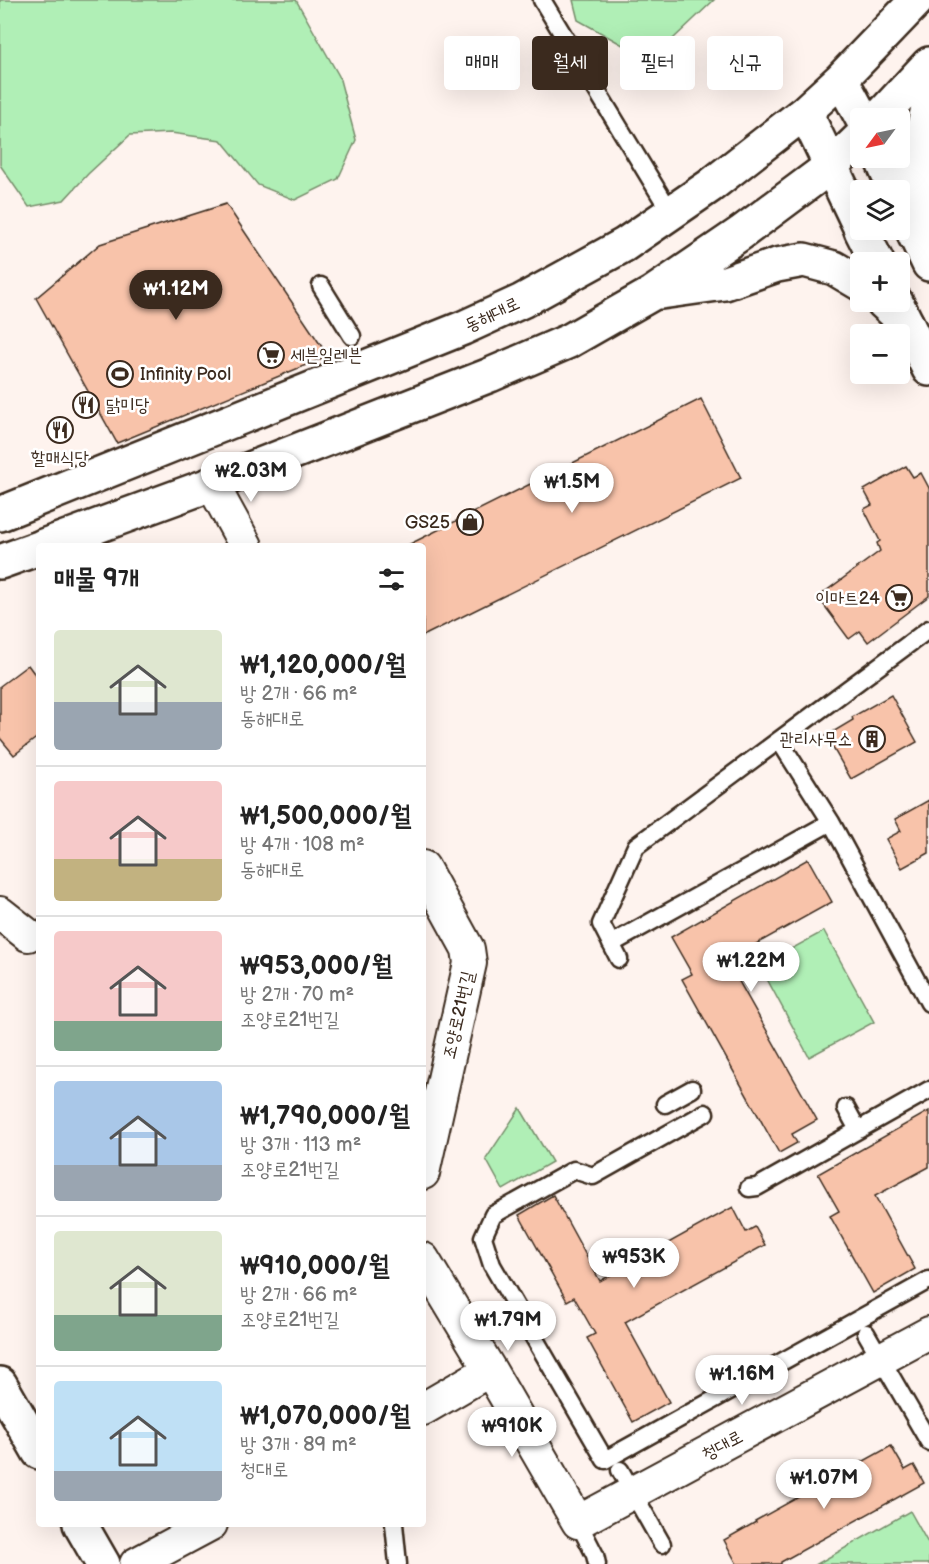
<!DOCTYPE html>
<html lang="ko">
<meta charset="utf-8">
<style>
:root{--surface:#fff;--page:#f6f6f6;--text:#222;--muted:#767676;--line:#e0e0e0;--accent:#3b2a1e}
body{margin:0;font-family:"Balsamiq Sans","Poor Story",sans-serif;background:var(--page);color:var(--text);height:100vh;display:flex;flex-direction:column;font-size:22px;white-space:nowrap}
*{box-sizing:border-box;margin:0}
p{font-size:20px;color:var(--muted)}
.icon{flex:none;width:33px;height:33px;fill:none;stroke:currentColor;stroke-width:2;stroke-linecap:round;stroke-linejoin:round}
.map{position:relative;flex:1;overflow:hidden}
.panel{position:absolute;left:36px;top:543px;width:390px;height:984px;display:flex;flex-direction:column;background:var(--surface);border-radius:6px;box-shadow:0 6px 24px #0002}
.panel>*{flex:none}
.hud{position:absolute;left:444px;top:36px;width:394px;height:54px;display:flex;gap:12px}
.needle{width:39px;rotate:237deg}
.tools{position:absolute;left:850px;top:108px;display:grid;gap:12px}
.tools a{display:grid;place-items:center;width:60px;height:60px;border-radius:6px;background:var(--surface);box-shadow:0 6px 24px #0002;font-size:30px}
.price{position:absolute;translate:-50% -51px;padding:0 14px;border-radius:21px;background:#fff;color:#222;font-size:20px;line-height:39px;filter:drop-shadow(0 2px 3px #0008)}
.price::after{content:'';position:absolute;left:50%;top:36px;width:18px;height:14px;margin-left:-9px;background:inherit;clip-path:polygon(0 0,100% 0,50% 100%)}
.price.on{background:var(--accent);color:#fff}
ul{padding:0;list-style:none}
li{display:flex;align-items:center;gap:18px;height:150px;padding:0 18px}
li+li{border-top:2px solid var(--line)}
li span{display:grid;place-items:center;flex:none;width:168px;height:120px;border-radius:6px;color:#555}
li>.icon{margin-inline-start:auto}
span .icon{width:72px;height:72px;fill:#fffc;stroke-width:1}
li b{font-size:26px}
h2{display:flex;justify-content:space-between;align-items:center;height:72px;padding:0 18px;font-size:26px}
.tag{padding:0 21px;border-radius:6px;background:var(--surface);box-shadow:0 6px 24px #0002;font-size:21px;line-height:54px}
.tag.on{background:var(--accent);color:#fff}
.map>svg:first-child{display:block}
</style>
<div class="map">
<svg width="929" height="1564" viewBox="0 0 929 1564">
<rect width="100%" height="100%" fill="#fef3ee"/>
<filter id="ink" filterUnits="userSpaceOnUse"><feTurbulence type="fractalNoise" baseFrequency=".0167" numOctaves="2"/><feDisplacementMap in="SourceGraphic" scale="12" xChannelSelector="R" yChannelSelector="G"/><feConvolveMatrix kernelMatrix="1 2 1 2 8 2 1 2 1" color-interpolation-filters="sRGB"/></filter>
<g filter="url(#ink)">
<path fill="#b0efb6" stroke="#768c6a" stroke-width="1.5" d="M0,0H296L339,76L356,140L338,179L295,200L258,185L221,140L171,133L130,135L88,174L64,200L29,207L0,165Z
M573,0H714L674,38L648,59L578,20Z
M824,931L874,1022L809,1057L760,966Z
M520,1108L552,1162L503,1190L486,1159Z
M910,1511L929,1545V1564H817Z"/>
<path fill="#f8c3aa" stroke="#3b2a1e" stroke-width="1.5" d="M226,204L328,356L117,443L36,298L100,244Z
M701,399L741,478L423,636V546H406Z
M906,466L913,477L921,473L929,488V596L868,642L860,631L849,639L818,597L880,551L877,543L880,541L864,509L872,505L864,490Z
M28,665L39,680V736L14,755L0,738V686Z
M891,695L917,742L851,779L826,736L853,720L852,717Z
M929,800V853L902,868L886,839L901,831L895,819Z
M808,859L832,902L727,960L817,1120L792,1134L797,1143L779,1153L682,979L692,974L671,937Z
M929,1111V1167L875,1196L915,1269L873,1293L830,1216L839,1211L818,1174Z
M553,1195L600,1281L733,1207L746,1232L755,1227L765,1245L625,1322L669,1402L633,1422L587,1338L595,1334L574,1297L567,1301L519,1215Z
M891,1446L905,1470L914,1465L924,1483L781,1562V1564H737L724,1540L756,1522L755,1521Z"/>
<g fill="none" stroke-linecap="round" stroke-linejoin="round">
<defs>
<path id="service" d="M542,0L671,213
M321,286L352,336
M779,740L831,822L929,1003
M611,944L831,822
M619,959L601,924L636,846L929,629
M665,1104L692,1089
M846,1108L858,1130
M705,1113L593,1176L574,1170L493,1215L483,1237L492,1265L605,1460L929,1280
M749,1188L757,1187L929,1090
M866,1333L929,1442
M620,1470L662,1544
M578,1522L595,1555L597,1564
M394,1524L398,1564"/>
<path id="minor" d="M212,484L246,546
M423,867L468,949L470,963L423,1173
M0,913L28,935
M423,1259L490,1370L423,1409
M490,1370L578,1522L929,1333
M136,1564L211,1524"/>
<path id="tertiary" d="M881,158L895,190
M831,166L861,229
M904,211L929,264
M861,230L877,262
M896,302L929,369
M0,1384L39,1452
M80,1524L103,1564"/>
<path id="primary" d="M841,79L862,118
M805,112L831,166
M879,118L929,64
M915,236L918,152L929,104
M661,292L725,283L777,265L804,260L834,268L861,284
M883,302L907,324
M0,514L463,328L522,301L624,245L710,186L805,112L841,79L917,0
M43,546L212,484L490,375L569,341L653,293L741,233L831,166L861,137
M0,562L39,548"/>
</defs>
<use href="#service" stroke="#3b2a1e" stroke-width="21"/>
<use href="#minor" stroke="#3b2a1e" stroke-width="36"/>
<use href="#tertiary" stroke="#3b2a1e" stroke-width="38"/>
<use href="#primary" stroke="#3b2a1e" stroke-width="38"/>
<use href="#service" stroke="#fff" stroke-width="16"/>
<use href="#minor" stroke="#fff" stroke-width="32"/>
<use href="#tertiary" stroke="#fff" stroke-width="33"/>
<use href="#primary" stroke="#fff" stroke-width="33"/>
</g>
</g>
<defs>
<symbol id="supermarket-ring" viewBox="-11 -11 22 22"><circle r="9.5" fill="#fff" stroke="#3b2a1e" stroke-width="1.5"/><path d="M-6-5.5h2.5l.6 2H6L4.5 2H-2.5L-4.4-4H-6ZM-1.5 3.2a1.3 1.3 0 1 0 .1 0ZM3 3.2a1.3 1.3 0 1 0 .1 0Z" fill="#3b2a1e"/></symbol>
<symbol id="stadium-ring" viewBox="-11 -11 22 22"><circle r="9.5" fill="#fff" stroke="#3b2a1e" stroke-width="1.5"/><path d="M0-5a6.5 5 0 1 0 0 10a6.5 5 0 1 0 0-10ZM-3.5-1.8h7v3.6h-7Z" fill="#3b2a1e"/></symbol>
<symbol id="restaurant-ring" viewBox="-11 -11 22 22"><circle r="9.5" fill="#fff" stroke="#3b2a1e" stroke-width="1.5"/><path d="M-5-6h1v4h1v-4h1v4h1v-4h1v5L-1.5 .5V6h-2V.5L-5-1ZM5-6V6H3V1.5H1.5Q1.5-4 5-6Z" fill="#3b2a1e"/></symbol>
<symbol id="shop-ring" viewBox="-11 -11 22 22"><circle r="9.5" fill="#fff" stroke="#3b2a1e" stroke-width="1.5"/><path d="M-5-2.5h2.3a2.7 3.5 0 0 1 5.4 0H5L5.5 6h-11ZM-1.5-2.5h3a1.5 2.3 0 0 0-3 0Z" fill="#3b2a1e"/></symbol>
<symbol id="building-ring" viewBox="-11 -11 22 22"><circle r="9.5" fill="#fff" stroke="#3b2a1e" stroke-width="1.5"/><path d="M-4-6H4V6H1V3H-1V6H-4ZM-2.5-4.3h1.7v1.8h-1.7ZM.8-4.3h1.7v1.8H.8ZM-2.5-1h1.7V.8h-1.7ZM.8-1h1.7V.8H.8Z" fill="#3b2a1e"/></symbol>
</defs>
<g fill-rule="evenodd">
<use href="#supermarket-ring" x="256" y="340" width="30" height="30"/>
<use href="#stadium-ring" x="105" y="359" width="30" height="30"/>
<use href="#restaurant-ring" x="71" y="390" width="30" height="30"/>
<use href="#restaurant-ring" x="45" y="415" width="30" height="30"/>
<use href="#shop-ring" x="455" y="507" width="30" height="30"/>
<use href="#supermarket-ring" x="884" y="583" width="30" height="30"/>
<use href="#building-ring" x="857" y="724" width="30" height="30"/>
</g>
<g text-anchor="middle" stroke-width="5" stroke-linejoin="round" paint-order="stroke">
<g font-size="18" fill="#3b2a1e" stroke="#fff">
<text transform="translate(492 314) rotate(-25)" y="6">동해대로</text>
<text transform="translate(458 1015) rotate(-77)" y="6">조양로21번길</text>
<text transform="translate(722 1445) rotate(-28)" y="6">청대로</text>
</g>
<g font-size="18" fill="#3b2a1e" stroke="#fff" text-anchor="start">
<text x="290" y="361">세븐일레븐</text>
<text x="140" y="380">Infinity Pool</text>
<text x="106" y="411">닭미당</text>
<text x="60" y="464" text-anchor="middle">할매식당</text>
<text x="450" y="528" text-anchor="end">GS25</text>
<text x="880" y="604" text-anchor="end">이마트24</text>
<text x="852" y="745" text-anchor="end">관리사무소</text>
</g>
</g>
</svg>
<div class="tools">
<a><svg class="needle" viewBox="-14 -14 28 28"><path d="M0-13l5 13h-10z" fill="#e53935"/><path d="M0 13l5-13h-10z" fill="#767676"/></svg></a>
<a><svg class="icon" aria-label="layers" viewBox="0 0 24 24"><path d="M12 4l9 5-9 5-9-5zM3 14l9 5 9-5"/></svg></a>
<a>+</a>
<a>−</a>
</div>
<b class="price on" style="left:176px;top:321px">₩1.12M</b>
<b class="price" style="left:251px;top:503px">₩2.03M</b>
<b class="price" style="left:572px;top:514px">₩1.5M</b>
<b class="price" style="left:751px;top:993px">₩1.22M</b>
<b class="price" style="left:634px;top:1289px">₩953K</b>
<b class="price" style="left:508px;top:1352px">₩1.79M</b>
<b class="price" style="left:742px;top:1406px">₩1.16M</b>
<b class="price" style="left:512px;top:1458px">₩910K</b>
<b class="price" style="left:824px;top:1510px">₩1.07M</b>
<div class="hud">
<a class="tag">매매</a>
<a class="tag on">월세</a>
<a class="tag">필터</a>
<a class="tag">신규</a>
</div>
<section class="panel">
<h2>매물 9개<svg class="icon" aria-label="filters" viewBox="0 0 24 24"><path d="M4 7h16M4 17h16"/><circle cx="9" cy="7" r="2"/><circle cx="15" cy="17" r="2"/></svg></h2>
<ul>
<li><span style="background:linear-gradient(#dfe7d0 60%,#9aa5b1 0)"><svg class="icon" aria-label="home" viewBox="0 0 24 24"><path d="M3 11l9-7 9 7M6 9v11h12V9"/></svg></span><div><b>₩1,120,000/월</b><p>방 2개 · 66 m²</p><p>동해대로</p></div></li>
<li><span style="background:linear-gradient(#f6c9c9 65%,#c2b280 0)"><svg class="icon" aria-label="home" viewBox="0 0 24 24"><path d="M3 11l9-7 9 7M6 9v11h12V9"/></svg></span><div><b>₩1,500,000/월</b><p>방 4개 · 108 m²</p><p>동해대로</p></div></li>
<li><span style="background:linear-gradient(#f6c9c9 75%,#7fa58c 0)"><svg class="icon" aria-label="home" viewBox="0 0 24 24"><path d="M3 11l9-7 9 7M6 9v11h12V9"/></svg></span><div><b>₩953,000/월</b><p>방 2개 · 70 m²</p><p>조양로21번길</p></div></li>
<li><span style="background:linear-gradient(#a9c7e8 70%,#9aa5b1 0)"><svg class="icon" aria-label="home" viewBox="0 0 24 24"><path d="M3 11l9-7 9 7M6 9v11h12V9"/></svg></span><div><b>₩1,790,000/월</b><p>방 3개 · 113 m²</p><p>조양로21번길</p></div></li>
<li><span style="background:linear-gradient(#dfe7d0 70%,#7fa58c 0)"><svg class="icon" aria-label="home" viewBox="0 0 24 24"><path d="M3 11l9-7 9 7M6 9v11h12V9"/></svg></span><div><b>₩910,000/월</b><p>방 2개 · 66 m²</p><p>조양로21번길</p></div></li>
<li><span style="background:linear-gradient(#bfe0f5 75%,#9aa5b1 0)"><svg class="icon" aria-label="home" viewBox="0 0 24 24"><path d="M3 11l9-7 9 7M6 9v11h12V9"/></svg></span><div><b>₩1,070,000/월</b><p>방 3개 · 89 m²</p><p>청대로</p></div></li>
</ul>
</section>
</div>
